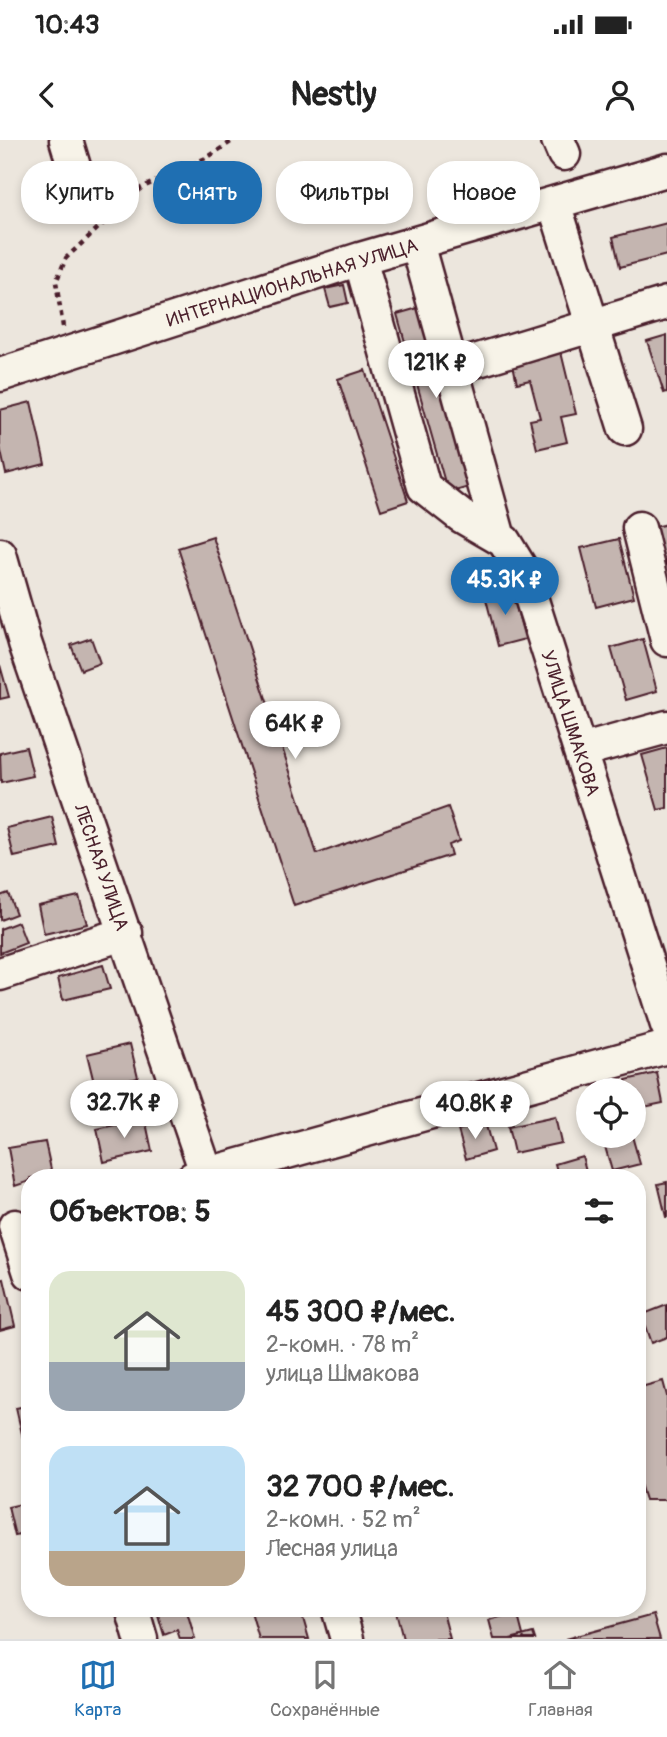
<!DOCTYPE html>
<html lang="ru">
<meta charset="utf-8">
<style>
:root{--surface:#fff;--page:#f6f6f6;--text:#222;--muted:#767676;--line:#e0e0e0;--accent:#1f6fb2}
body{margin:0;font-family:Pangolin,sans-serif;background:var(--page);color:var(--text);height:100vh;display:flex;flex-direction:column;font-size:26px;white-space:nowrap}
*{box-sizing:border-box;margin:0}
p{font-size:23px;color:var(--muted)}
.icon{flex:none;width:38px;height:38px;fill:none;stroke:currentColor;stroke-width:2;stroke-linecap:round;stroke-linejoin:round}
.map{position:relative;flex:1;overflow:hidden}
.side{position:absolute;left:21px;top:1029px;width:625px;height:448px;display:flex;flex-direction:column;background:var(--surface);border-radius:28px;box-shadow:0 4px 10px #0003}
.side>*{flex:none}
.banner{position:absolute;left:21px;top:21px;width:626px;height:63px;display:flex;gap:14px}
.tools{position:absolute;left:576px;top:938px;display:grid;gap:14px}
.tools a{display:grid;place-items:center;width:70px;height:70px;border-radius:50%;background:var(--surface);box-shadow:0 4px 10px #0003;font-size:35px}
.price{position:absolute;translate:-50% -60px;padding:0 16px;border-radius:24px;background:#fff;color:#222;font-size:23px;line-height:46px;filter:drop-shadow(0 2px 4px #0008)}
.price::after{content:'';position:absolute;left:50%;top:42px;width:21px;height:16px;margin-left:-10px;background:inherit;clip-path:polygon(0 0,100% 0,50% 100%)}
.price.on{background:var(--accent);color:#fff}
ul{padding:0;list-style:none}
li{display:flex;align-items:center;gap:21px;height:175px;padding:0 28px}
li span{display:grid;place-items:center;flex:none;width:196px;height:140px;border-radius:21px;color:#555}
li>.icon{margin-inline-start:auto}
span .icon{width:84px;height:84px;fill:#fffc;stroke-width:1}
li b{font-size:30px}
h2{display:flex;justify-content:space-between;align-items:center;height:84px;padding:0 28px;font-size:30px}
.pill{padding:0 24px;border-radius:28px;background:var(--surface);box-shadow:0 4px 10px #0003;font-size:24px;line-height:63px}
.pill.on{background:var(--accent);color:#fff}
.status{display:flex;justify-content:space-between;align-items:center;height:49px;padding:0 35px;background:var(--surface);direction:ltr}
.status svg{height:19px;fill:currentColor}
header{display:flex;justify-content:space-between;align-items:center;height:91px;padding:0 28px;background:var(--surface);font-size:32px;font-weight:700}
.menu{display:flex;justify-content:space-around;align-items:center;height:98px;border-top:2px solid var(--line);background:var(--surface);font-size:19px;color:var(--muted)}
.menu a{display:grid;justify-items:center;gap:4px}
.menu .on{color:var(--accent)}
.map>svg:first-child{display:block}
</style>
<div class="status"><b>10:43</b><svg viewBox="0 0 49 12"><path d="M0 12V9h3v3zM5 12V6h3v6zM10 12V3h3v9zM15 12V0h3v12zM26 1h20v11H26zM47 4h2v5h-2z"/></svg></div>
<header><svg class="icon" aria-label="back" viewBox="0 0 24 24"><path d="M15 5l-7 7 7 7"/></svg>Nestly<svg class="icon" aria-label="person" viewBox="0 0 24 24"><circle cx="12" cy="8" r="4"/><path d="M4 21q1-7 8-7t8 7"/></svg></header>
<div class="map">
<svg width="667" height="1499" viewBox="0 0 667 1499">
<rect width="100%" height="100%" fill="#ece6dd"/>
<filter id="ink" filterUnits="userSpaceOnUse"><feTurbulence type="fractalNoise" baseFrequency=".0143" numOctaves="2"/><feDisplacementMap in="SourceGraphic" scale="14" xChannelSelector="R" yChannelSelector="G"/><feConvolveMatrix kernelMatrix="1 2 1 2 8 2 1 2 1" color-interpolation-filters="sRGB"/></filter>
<g filter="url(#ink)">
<path fill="#c4b5b0" stroke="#4a1f2b" stroke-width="2" d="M667,83V115L620,127L613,97Z
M344,145L348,163L330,167L325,149Z
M425,166L476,345L448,353L397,174Z
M667,195V252L664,253L647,201Z
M560,208L576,274L561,277L567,302L537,309L530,280L540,278L530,240L517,243L512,220Z
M365,230L408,361L381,370L338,239Z
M31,262L45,324L6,334L0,307V270Z
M667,384V434L655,387Z
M213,397L317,714L448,667L459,701L448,705L451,715L294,766L178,408Z
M619,399L634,457L596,467L581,408Z
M511,448L525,499L498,506L485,455Z
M91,498L100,523L81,530L71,505Z
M643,499L657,551L626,560L611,508Z
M0,525L9,557L0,559Z
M26,607L33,636L1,643L0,613Z
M667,608V668L658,670L642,615Z
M52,677L59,707L14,717L7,688Z
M8,753L16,774L0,780V756Z
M79,756L87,784L44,794L38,765Z
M18,782L26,803L0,813V789Z
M103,825L110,849L63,860L58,838Z
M130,904L138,937L95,947L87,914Z
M657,933L663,963L634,969V950H629L626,940Z
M555,977L561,1003L514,1013L508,987Z
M145,978L152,1011L104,1022L97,989Z
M485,982L493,1011L466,1019L458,990Z
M632,996L640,1024L612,1031L604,1003Z
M45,1002L52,1034L30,1038V1041L15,1046L8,1008Z
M582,1016L588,1038H559L555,1024Z
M553,1031L555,1038H529Z
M667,1042V1077H666L658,1044Z
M4,1139L15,1186L0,1190V1140Z
M667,1165V1197L651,1203L641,1175Z
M663,1241L667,1256V1360H645L637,1334V1248Z
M30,1265V1328L16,1268Z
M30,1362V1393L15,1396L8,1367Z
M156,1468H186L195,1499H180L177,1490L164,1495Z
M250,1468H300L309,1499H259Z
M395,1468H442L450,1499H403Z
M517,1472L524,1499H494L489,1480Z
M653,1475L660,1499H565Z
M533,1493L535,1499H510Z"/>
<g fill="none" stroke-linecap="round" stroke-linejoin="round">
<defs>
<path id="minor" d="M66,0L75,30
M558,0L564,14
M554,63L625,289
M417,103L499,398
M360,119L424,347L461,376L504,401L523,432L667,885
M452,228L667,163
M0,235L360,119L667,30
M639,388L667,500
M0,415L25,503L208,1038
M580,611L667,587
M0,834L126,793
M193,1038L667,907
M15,1086L30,1133
M132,1468L141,1499
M338,1468L347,1499"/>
</defs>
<use href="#minor" stroke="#4a1f2b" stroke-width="37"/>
<path stroke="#4a1f2b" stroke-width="4.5" stroke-dasharray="5 5" stroke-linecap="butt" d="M63,187L56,142L66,118L141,48L208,17L234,0"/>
<use href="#minor" stroke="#f7f3e8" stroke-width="32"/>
</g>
</g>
<g text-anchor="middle" stroke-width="5" stroke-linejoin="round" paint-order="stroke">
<g font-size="19" fill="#4a1f2b" stroke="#f7f3e8">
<text transform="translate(292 142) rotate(-17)" y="7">ИНТЕРНАЦИОНАЛЬНАЯ УЛИЦА</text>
<text transform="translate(571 583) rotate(72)" y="7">УЛИЦА ШМАКОВА</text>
<text transform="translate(102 727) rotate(71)" y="7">ЛЕСНАЯ УЛИЦА</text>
</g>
</g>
</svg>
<div class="tools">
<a><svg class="icon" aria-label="locate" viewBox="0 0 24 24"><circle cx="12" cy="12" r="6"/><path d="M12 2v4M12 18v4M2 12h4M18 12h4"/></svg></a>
</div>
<b class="price" style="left:436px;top:260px">121K ₽</b>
<b class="price on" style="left:505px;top:477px">45.3K ₽</b>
<b class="price" style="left:295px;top:621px">64K ₽</b>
<b class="price" style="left:124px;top:1000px">32.7K ₽</b>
<b class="price" style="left:475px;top:1001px">40.8K ₽</b>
<div class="banner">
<a class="pill">Купить</a>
<a class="pill on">Снять</a>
<a class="pill">Фильтры</a>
<a class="pill">Новое</a>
</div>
<section class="side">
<h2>Объектов: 5<svg class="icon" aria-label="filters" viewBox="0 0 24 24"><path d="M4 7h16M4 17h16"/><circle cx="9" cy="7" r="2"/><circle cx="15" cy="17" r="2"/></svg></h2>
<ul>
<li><span style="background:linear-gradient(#dfe7d0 65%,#9aa5b1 0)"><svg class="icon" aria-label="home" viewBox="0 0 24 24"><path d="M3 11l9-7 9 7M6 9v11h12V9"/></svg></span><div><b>45 300 ₽/мес.</b><p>2-комн. · 78 m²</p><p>улица Шмакова</p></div></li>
<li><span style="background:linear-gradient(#bfe0f5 75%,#b9a48a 0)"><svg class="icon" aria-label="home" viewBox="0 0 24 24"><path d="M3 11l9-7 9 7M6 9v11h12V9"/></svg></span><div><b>32 700 ₽/мес.</b><p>2-комн. · 52 m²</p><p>Лесная улица</p></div></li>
</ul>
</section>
</div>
<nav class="menu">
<a class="on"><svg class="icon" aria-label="map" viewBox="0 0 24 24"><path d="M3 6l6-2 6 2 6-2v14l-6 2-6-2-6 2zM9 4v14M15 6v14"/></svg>Карта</a>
<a><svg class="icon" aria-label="saved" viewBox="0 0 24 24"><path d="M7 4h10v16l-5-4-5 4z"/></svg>Сохранённые</a>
<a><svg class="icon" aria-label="home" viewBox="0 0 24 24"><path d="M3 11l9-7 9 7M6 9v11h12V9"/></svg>Главная</a>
</nav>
